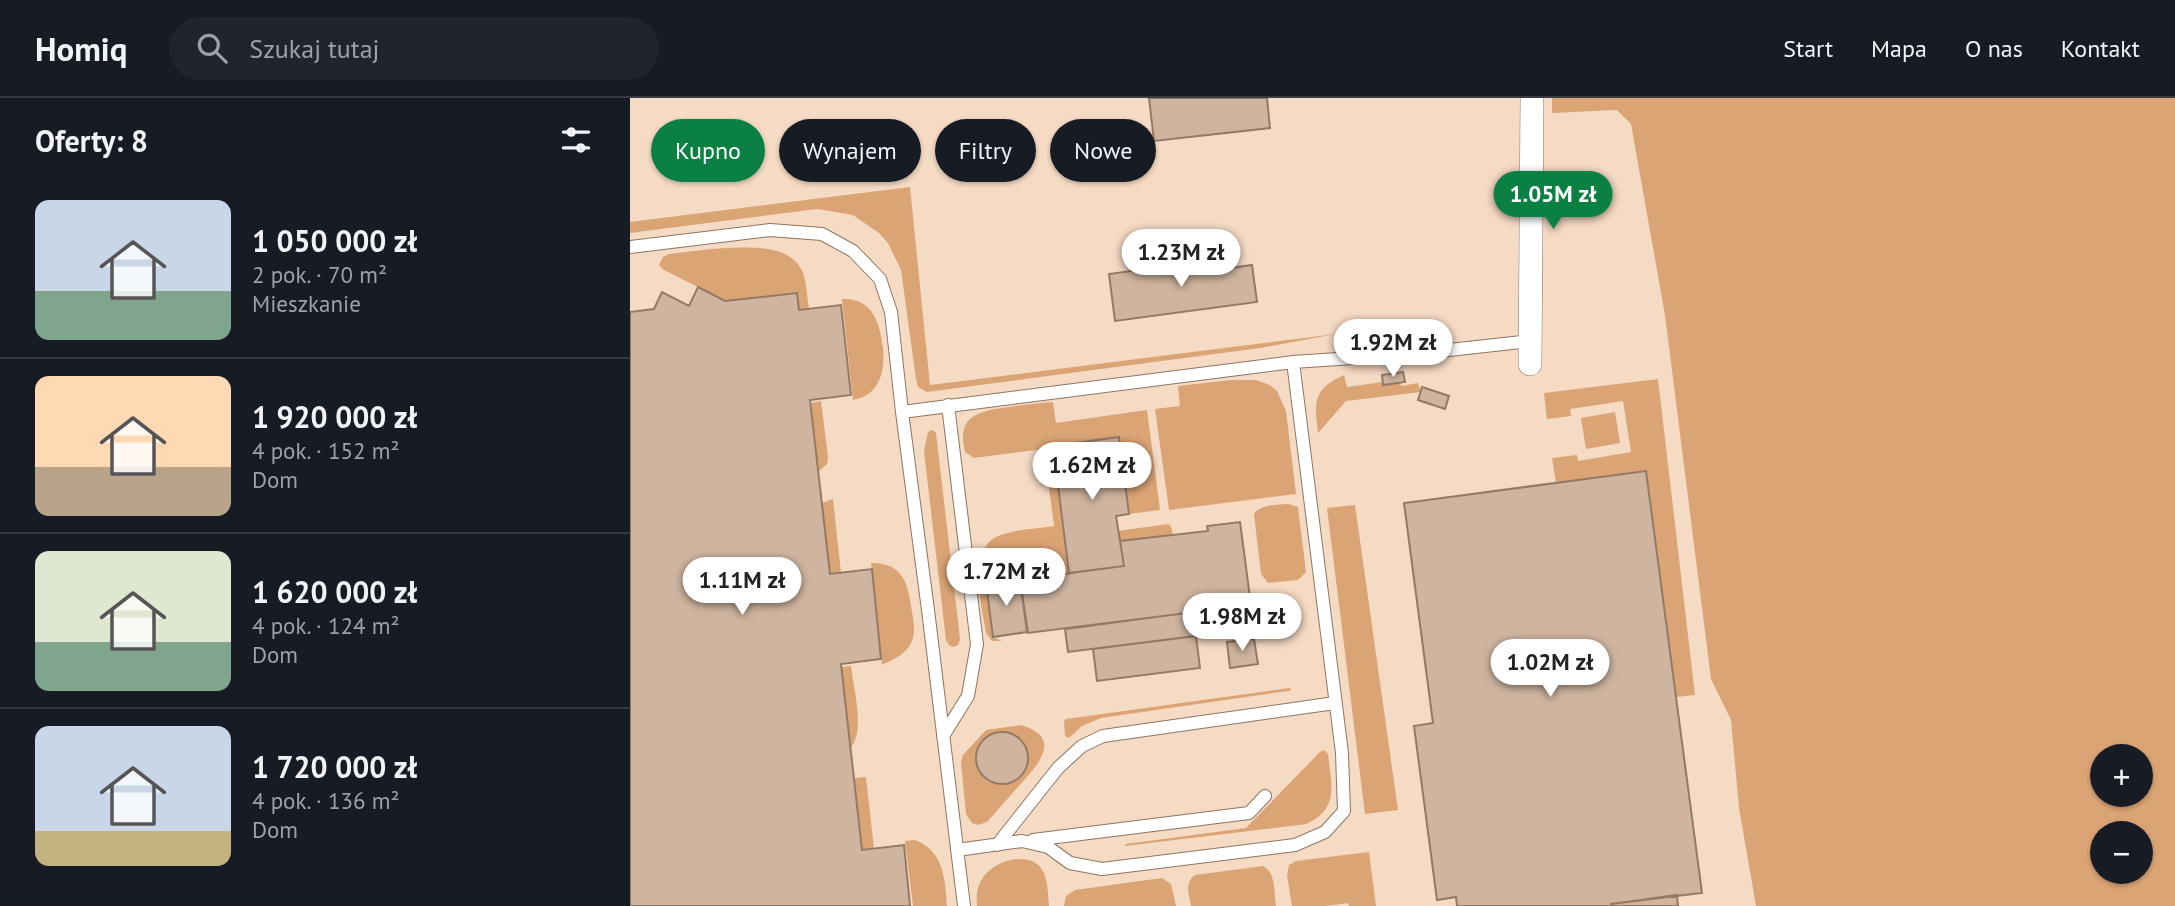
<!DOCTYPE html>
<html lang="pl">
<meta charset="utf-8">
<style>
:root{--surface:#171b24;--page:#20242c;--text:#f1f3f6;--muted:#9ea1a6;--line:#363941;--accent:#0b8043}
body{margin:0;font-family:"PT Sans",sans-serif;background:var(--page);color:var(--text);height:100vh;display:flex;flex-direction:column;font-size:26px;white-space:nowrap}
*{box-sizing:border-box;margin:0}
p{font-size:23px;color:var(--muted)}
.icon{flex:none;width:38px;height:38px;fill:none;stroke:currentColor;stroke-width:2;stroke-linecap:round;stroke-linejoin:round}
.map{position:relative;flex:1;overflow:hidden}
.side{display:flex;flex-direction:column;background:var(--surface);width:630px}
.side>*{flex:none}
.guide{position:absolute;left:21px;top:21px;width:665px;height:63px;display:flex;gap:14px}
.fabs{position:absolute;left:1460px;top:646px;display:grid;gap:14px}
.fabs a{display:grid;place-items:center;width:63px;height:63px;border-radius:50%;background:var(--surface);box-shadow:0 2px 5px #0004;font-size:35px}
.price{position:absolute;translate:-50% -60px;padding:0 16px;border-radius:24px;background:#fff;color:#222;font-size:23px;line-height:46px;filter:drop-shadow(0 2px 4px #0008)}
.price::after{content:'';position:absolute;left:50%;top:42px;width:21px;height:16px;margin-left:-10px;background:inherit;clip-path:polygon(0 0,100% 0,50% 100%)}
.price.selected{background:var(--accent);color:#fff}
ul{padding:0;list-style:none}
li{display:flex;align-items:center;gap:21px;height:175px;padding:0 35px}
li+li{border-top:2px solid var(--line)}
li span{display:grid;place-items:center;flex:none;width:196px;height:140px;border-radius:14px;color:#555}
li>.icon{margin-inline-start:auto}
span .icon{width:84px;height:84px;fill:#fffc;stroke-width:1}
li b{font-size:30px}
h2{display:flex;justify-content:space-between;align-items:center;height:84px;padding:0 35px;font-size:30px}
.chip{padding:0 24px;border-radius:32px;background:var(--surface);box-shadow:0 2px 5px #0004;font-size:24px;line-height:63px}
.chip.selected{background:var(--accent);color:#fff}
header{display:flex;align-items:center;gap:42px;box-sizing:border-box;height:98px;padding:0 35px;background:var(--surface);border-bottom:2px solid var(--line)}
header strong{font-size:33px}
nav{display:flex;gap:38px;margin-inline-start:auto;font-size:24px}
.search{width:490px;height:63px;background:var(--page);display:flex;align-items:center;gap:18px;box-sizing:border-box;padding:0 24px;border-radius:38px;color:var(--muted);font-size:26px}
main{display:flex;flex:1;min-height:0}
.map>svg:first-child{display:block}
</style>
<header>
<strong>Homiq</strong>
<div class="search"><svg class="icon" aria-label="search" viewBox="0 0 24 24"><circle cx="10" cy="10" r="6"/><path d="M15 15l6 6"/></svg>Szukaj tutaj</div>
<nav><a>Start</a><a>Mapa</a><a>O nas</a><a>Kontakt</a></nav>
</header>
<main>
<section class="side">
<h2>Oferty: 8<svg class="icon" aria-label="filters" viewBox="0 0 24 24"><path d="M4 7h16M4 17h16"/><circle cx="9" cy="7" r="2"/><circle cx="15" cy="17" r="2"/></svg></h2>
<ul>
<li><span style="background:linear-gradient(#c9d6e8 65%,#7fa58c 0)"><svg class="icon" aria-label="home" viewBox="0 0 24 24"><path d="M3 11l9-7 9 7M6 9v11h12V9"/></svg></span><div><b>1 050 000 zł</b><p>2 pok. · 70 m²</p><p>Mieszkanie</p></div></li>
<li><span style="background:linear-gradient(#ffd9b3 65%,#b9a48a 0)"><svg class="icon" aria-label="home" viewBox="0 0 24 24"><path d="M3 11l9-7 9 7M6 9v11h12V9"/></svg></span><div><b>1 920 000 zł</b><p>4 pok. · 152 m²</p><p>Dom</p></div></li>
<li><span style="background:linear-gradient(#dfe7d0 65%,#7fa58c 0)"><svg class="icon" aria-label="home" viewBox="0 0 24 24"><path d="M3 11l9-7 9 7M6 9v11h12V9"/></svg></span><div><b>1 620 000 zł</b><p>4 pok. · 124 m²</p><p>Dom</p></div></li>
<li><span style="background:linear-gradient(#c9d6e8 75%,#c2b280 0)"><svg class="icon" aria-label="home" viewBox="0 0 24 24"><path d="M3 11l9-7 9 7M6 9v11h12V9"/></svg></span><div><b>1 720 000 zł</b><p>4 pok. · 136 m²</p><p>Dom</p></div></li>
</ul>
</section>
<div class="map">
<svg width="1545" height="808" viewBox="0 0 1545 808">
<rect width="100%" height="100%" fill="#f5dac4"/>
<path fill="#dba475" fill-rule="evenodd" d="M922,0H1545V808H1126L1109,710L1101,622L1081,581L1035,217L1001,26L987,12L922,15ZM1472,658H1510V696H1472ZM1472,735H1510V774H1472Z
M280,89L300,287L706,236L630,250L297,294L288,289L286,281L271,172L258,145L249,135L223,117L187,111L0,135V124Z
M81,151C109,150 164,142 174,178C177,189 177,200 179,211L169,212L167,195L95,203L34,172L29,167L33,159L39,156Z
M212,201C243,199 250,226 253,250C255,274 250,297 223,302Z
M714,277L717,289L753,284L754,287L770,285L771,288L788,285L791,294L716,303L688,335C684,304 683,291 714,277Z
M1028,281L1065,597L1046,599L1016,373L926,385L922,360L947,357L948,363L1001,354L993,303L940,311L941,318L917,321L914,295Z
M601,282H626L640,287L647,293L656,313L666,396L539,412L525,311L550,308L548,288Z
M191,303L198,359L197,366L188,374L181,305Z
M423,304L426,325L517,312L530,412L499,416L488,339L424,348L439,475L357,486L363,539L372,543H362L356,535C352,508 335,448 371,437C387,431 407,431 424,428L414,351L344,360L335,354C326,317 349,313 379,309C394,307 408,305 423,304Z
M985,314L990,345L956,351L951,320Z
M302,332L306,335L330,541L328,547L323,549L319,547L316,542L294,353L298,334Z
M203,401L211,475L200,476L192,405Z
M658,406L668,409L676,474L668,482L638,485L631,476L624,416C631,406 646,407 658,406Z
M725,407L768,712L735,716L697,410Z
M538,426L541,428L543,437L490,443L488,433Z
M241,465C275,465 278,487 282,514C284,526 286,537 280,547C274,557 262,562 252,567Z
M221,568C223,588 236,635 220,650L211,569Z
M660,590L661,592L658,593L471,620L452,628L439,640L435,638L434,623L436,621Z
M391,627C436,640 405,670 387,690C377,701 367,713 357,724L348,727L342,725L336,716L331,664L333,657L356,632Z
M694,652L698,656C701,686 710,711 676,726L495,748L496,746L616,730L690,654Z
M236,679L244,751L232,752L224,680Z
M285,742C314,753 315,781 317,808H283L275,743Z
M739,754L746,808H719L718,805L696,808H662L657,777L659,767L666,763Z
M385,761C418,759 417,783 419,808H347C344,781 360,766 385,761Z
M633,768C646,774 644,794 646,808H561C559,797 554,785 565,777Z
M532,780L541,786L546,808H434L436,798L445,792Z"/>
<path fill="#cfb5a0" stroke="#937a66" stroke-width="2" d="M519,0H637L640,30L524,43Z
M593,160L594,171L622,167L627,204L485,223L479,176Z
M68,189L95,203L167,195L169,212L211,207L221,297L180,302L200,476L242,471L251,561L211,566L232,752L274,747L280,808H0V214L24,211L32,194L59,208Z
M773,274L775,284L753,287L752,277Z
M792,289L819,298L815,311L788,302Z
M489,339L499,416L486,418L494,468L439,475L423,348Z
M1016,373L1072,795L981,806V808H827L826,799L807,802L784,628L803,625L774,405Z
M610,424L621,507L398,535L390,482L494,468L490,443L578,433L577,428Z
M390,482L397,534L363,539L356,486Z
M586,511L589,535L438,554L435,531Z
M566,538L570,570L467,583L463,551Z
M624,541L628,566L600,570L597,544Z
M346 660a26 26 0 1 1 52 0a26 26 0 1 1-52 0Z
M1047,797L1048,808H981V806Z"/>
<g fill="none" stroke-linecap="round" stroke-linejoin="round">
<defs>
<path id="lane" d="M0,149L140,132L192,136L223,153L250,181L261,214L272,314L298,512L334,808
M272,314L663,264L783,256L901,243
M313,638L338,598L347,546L318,307
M403,742L619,715L635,698
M367,747L428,670L452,648L473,638L705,605
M327,752L392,743L418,749L440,765L472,771L665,747L695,734L714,713L712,655L663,264"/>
<path id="street" d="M900,266L902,0"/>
</defs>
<use href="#lane" stroke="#8d7561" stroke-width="14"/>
<use href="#street" stroke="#8d7561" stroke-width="24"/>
<use href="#lane" stroke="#fff" stroke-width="12"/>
<use href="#street" stroke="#fff" stroke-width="23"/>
</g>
</svg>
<div class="fabs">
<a>+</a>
<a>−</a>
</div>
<b class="price selected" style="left:923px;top:133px">1.05M zł</b>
<b class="price" style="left:551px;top:191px">1.23M zł</b>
<b class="price" style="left:763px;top:281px">1.92M zł</b>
<b class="price" style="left:462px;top:404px">1.62M zł</b>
<b class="price" style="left:376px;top:510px">1.72M zł</b>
<b class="price" style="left:112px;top:519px">1.11M zł</b>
<b class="price" style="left:612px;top:555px">1.98M zł</b>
<b class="price" style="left:920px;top:601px">1.02M zł</b>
<div class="guide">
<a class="chip selected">Kupno</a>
<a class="chip">Wynajem</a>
<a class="chip">Filtry</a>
<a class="chip">Nowe</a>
</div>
</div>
</main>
